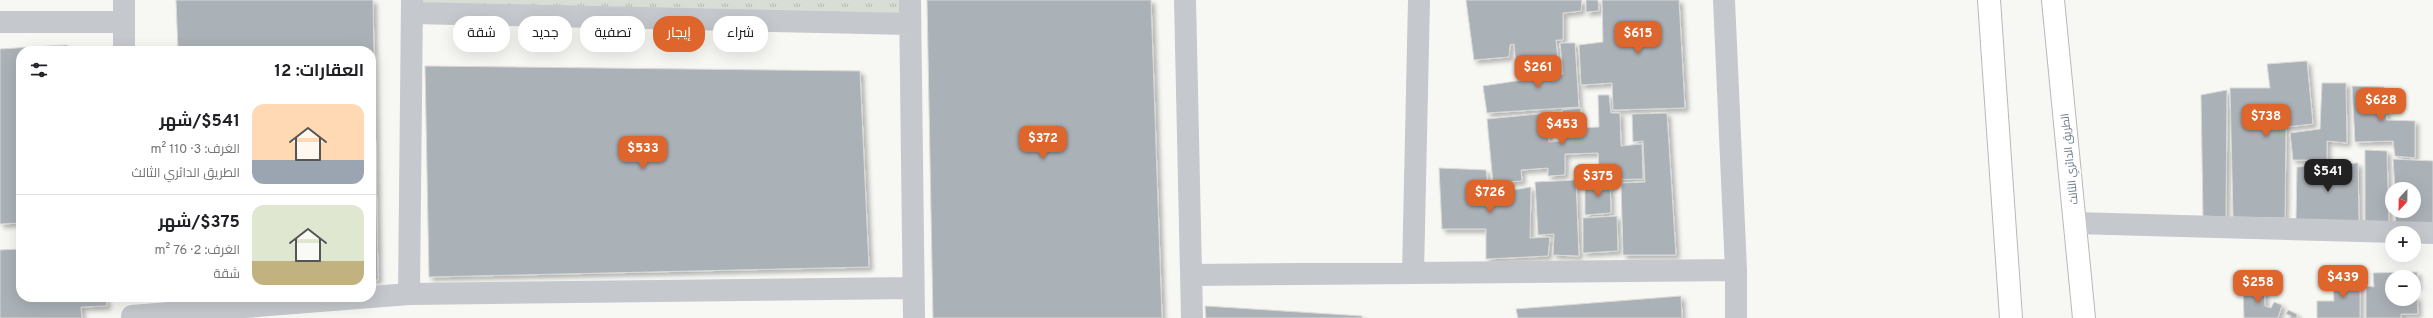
<!DOCTYPE html>
<html lang="ar">
<meta charset="utf-8">
<style>
:root{--surface:#fff;--page:#f6f6f6;--text:#202124;--muted:#757577;--line:#e0e0e0;--accent:#de662d}
body{margin:0;font-family:Overpass,Cairo,sans-serif;background:var(--page);color:var(--text);direction:rtl;height:100vh;display:flex;flex-direction:column;font-size:15px;white-space:nowrap}
*{box-sizing:border-box;margin:0}
p{font-size:13px;color:var(--muted)}
.icon{flex:none;width:22px;height:22px;fill:none;stroke:currentColor;stroke-width:2;stroke-linecap:round;stroke-linejoin:round}
.map{position:relative;flex:1;overflow:hidden;direction:ltr}
.details{position:absolute;left:16px;top:46px;width:360px;height:256px;display:flex;flex-direction:column;background:var(--surface);border-radius:16px;box-shadow:0 4px 16px #0002;direction:rtl}
.details>*{flex:none}
.top-card{position:absolute;left:388px;top:16px;width:380px;height:36px;direction:rtl;display:flex;gap:8px}
.needle{width:26px;rotate:202deg}
.controls{position:absolute;left:2385px;top:182px;display:grid;gap:8px}
.controls a{display:grid;place-items:center;width:36px;height:36px;border-radius:50%;background:var(--surface);box-shadow:0 4px 16px #0002;font-size:20px}
.price{position:absolute;translate:-50% -34px;padding:0 9px;border-radius:8px;background:var(--accent);color:#fff;font-size:13px;line-height:26px;filter:drop-shadow(0 1px 2px #0008)}
.price::after{content:'';position:absolute;left:50%;top:24px;width:12px;height:9px;margin-left:-6px;background:inherit;clip-path:polygon(0 0,100% 0,50% 100%)}
.price.on{background:#222;color:#fff}
ul{padding:0;list-style:none}
li{display:flex;align-items:center;gap:12px;height:100px;padding:0 12px}
li+li{border-top:1px solid var(--line)}
li span{display:grid;place-items:center;flex:none;width:112px;height:80px;border-radius:12px;color:#555}
li>.icon{margin-inline-start:auto}
span .icon{width:48px;height:48px;fill:#fffc;stroke-width:1}
li b{font-size:17px}
h2{display:flex;justify-content:space-between;align-items:center;height:48px;padding:0 12px;font-size:17px}
.chip{padding:0 14px;border-radius:16px;background:var(--surface);box-shadow:0 4px 16px #0002;font-size:14px;line-height:36px}
.chip.on{background:var(--accent);color:#fff}
.map>svg:first-child{display:block}
</style>
<div class="map">
<svg width="2433" height="318" viewBox="0 0 2433 318">
<defs>
<pattern id="grass-tufts" width="24" height="20" patternUnits="userSpaceOnUse"><rect width="24" height="20" fill="#d8ded5"/><path d="M3 7l-1-3M5 7V3M7 7l1-3M15 17l-1-3M17 17v-4M19 17l1-3" fill="none" stroke="#b3b9b2"/></pattern>
<filter id="shadow"><feDropShadow dx="3.5" dy="3.5" stdDeviation="2" flood-color="#0004"/></filter>
</defs>
<rect width="100%" height="100%" fill="#f7f7f4"/>
<path fill="url(#grass-tufts)" d="M413,0H910V24L413,13Z"/>
<path fill="#aab1b7" stroke="#d9d9d7" filter="url(#shadow)" d="M176,0H373L378,280H371V51H178Z
M927,0H1151L1162,318H933Z
M1466,0H1582L1581,11L1563,13V40H1556L1559,70L1517,73L1514,44L1510,45L1509,57L1474,60Z
M1586,0H1598L1599,11L1586,12Z
M1602,0H1679L1685,108L1613,110L1612,83L1581,85L1579,45L1603,42Z
M1560,43H1575L1579,107L1487,113L1483,86L1563,74Z
M67,45L68,51H21V223L0,224V49Z
M2307,61L2313,124L2286,127L2285,218L2233,217L2230,88H2270L2267,64Z
M425,66L860,71L869,267L429,277Z
M2322,83H2346L2347,143L2327,141V160H2293L2290,133L2320,129Z
M2352,86L2384,87L2387,120L2415,121V158L2395,156L2393,141L2355,142Z
M2227,90L2226,217L2203,216L2201,95Z
M1598,95H1609L1611,113H1620L1621,146L1642,144L1643,179L1588,180L1587,168L1599,167L1598,153L1565,154V175L1548,176V168L1521,170L1522,181L1493,183L1487,119L1547,113L1549,142L1563,141L1562,110L1581,108L1580,128L1599,127Z
M1667,113L1676,255H1623L1621,183L1645,182L1643,141L1633,142L1632,114Z
M2365,150L2387,151L2389,226H2365Z
M2393,159L2433,161V228L2396,227L2395,211H2414V189H2395Z
M2358,163L2359,222L2296,220L2297,167Z
M1439,168L1486,170L1489,194L1531,187L1530,238L1550,237L1548,256L1486,259V229H1442Z
M1576,180L1579,256L1553,255L1554,234L1538,235L1535,182Z
M1585,182H1610L1611,213L1585,215Z
M1617,216L1618,251L1583,253V218Z
M21,249V297H106L107,306L81,307L82,318H0V250Z
M2342,272H2360V318H2317V301H2334L2333,281H2342Z
M2417,272L2418,286H2414V277H2392V299H2414V297L2417,296L2418,314H2401V318H2366V286L2374,287L2373,273Z
M2264,286L2265,306L2271,308L2274,302L2282,305L2278,318H2244L2243,287Z
M1681,296L1682,318H1518L1516,309Z
M1205,306L1362,316V318H1206Z
M2288,310L2297,314V318H2290L2291,316L2286,314Z"/>
<g fill="none" stroke-linecap="round" stroke-linejoin="round">
<defs>
<path id="trunk" d="M1989,0L2011,318
M2053,0L2084,318"/>
</defs>
<use href="#trunk" stroke="#b6b9bc" stroke-width="24"/>
<path stroke="#c5c8cc" stroke-width="22" d="M124,0V51
M910,0L914,318
M1185,0L1192,318
M1724,0L1736,270V318
M413,13L910,24
M0,22H123
M2075,223L2433,233
M1413,273L1419,0
M1192,275L1736,270
M409,294L412,0
M132,316L409,294L913,288"/>
<use href="#trunk" stroke="#fff" stroke-width="22"/>
</g>
<g text-anchor="middle" stroke-width="4" stroke-linejoin="round" paint-order="stroke">
<g font-size="11" fill="#677584" stroke="#fff">
<text transform="translate(2069 159) rotate(-96)" y="4">الطريق الدائري الثالث</text>
</g>
</g>
</svg>
<div class="controls">
<a><svg class="needle" viewBox="-14 -14 28 28"><path d="M0-13l5 13h-10z" fill="#e53935"/><path d="M0 13l5-13h-10z" fill="#757577"/></svg></a>
<a>+</a>
<a>−</a>
</div>
<b class="price" style="left:1638px;top:55px">$615</b>
<b class="price" style="left:1538px;top:89px">$261</b>
<b class="price" style="left:2381px;top:122px">$628</b>
<b class="price" style="left:2266px;top:138px">$738</b>
<b class="price" style="left:1562px;top:146px">$453</b>
<b class="price" style="left:1043px;top:160px">$372</b>
<b class="price" style="left:643px;top:170px">$533</b>
<b class="price on" style="left:2328px;top:193px">$541</b>
<b class="price" style="left:1598px;top:198px">$375</b>
<b class="price" style="left:1490px;top:214px">$726</b>
<b class="price" style="left:2343px;top:299px">$439</b>
<b class="price" style="left:2258px;top:304px">$258</b>
<div class="top-card">
<a class="chip">شراء</a>
<a class="chip on">إيجار</a>
<a class="chip">تصفية</a>
<a class="chip">جديد</a>
<a class="chip">شقة</a>
</div>
<section class="details">
<h2>العقارات: 12<svg class="icon" aria-label="filters" viewBox="0 0 24 24"><path d="M4 7h16M4 17h16"/><circle cx="9" cy="7" r="2"/><circle cx="15" cy="17" r="2"/></svg></h2>
<ul>
<li><span style="background:linear-gradient(#ffd9b3 70%,#9aa5b1 0)"><svg class="icon" aria-label="home" viewBox="0 0 24 24"><path d="M3 11l9-7 9 7M6 9v11h12V9"/></svg></span><div><b>$541/شهر</b><p>الغرف: 3 · 110 m²</p><p>الطريق الدائري الثالث</p></div></li>
<li><span style="background:linear-gradient(#dfe7d0 70%,#c2b280 0)"><svg class="icon" aria-label="home" viewBox="0 0 24 24"><path d="M3 11l9-7 9 7M6 9v11h12V9"/></svg></span><div><b>$375/شهر</b><p>الغرف: 2 · 76 m²</p><p>شقة</p></div></li>
</ul>
</section>
</div>
